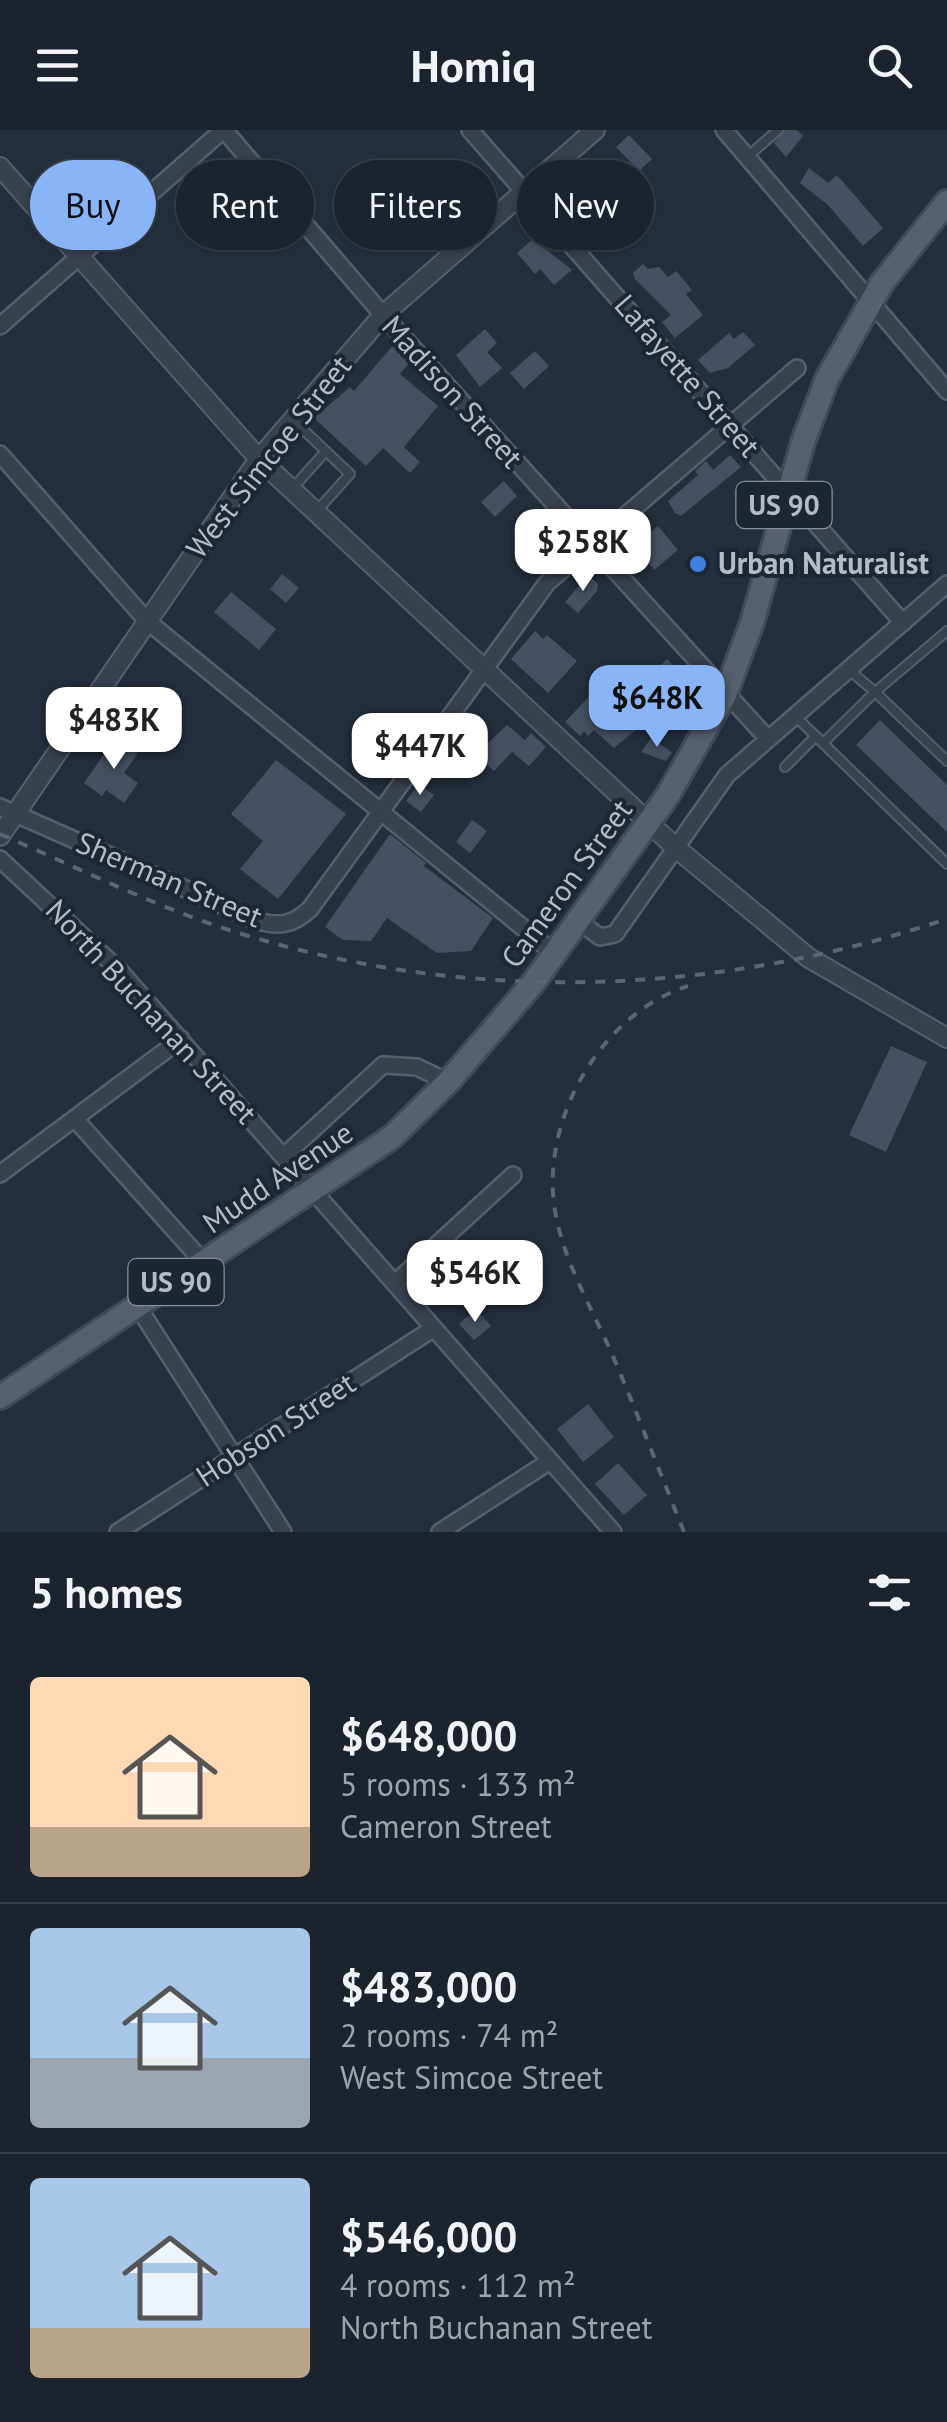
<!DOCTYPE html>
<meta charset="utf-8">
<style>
:root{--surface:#1b232e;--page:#282f3a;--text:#f1f3f6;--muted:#a0a4aa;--line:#39404a;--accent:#8ab4f8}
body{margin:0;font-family:"PT Sans",sans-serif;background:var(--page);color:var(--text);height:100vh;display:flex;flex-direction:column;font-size:38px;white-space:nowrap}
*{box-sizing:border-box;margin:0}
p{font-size:32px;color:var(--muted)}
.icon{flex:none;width:55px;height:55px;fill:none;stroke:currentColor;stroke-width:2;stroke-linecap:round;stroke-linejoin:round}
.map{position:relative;height:1402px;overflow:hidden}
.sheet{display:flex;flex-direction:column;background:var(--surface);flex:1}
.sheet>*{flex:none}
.guide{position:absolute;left:30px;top:30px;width:888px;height:90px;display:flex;gap:20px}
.price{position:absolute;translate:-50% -85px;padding:0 22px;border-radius:20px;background:#fff;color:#222;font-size:32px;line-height:65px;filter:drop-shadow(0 2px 5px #0008)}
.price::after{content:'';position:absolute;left:50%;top:60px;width:30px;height:22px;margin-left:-15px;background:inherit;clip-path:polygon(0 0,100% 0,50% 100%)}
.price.current{background:var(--accent);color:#111}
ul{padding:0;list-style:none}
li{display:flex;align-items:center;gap:30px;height:250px;padding:0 30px}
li+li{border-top:2px solid var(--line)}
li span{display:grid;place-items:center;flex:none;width:280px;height:200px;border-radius:10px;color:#555}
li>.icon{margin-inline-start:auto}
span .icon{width:120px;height:120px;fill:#fffc;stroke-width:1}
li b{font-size:42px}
h2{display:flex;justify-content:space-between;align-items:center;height:120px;padding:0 30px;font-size:42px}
.pill{padding:0 35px;border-radius:45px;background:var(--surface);box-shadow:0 2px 8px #0004,0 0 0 2px var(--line);font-size:35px;line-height:90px}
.pill.current{background:var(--accent);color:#111}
header{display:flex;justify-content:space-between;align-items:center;height:130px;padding:0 30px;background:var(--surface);font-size:45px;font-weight:600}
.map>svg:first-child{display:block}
</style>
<header><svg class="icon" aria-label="menu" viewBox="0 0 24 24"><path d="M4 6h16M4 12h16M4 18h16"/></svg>Homiq<svg class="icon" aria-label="search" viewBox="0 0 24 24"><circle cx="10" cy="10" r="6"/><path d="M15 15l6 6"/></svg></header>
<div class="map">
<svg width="947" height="1402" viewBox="0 0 947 1402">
<rect width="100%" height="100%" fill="#242f3e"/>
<path fill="#455162" d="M785,0H797L803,6L786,27L774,13Z
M629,5L652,29L639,41L616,17Z
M809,38L828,53L837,45L883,98L863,116L828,75L800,53Z
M588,70L601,85L586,98L573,84Z
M533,109L572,140L554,155L540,139L535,144L517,123Z
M643,134L648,139L659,137L668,147L676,141L692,160L686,164L703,185L675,208L662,192L671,185L635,149L633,143Z
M485,199L497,213L487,222L502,238L480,257L456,225Z
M743,202L755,215L728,238L710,243L698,230L729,203L734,209Z
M394,214L410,232L400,244L438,276L404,317L420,332L410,343L383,318L366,336L314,288L350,257L354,261Z
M535,221L549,236L524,259L510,243Z
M730,325L741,337L681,386L675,383L668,371L698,345L695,341L706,331L713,340Z
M504,351L517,366L495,387L481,372Z
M643,393L651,402L658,396L678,420L654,440L648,433L645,436L626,408Z
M550,395L567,413L557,422L550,414L545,418L535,408Z
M282,444L299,458L286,473L270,459Z
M588,445L598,454L597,461L578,483L565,472Z
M231,462L276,499L259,520L214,482Z
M535,501L543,509L547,505L577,531L548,563L511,529Z
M667,529L679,541L672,548L695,572L678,587L670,579L677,570L669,564L659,575L645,562L640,566L630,554L640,545L645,551Z
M611,543L630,562L616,577L638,598L614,618L594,600L588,606L584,601L580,606L565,592Z
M880,590L947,655V702L856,615Z
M507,595L525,610L531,603L546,617L529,636L512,622L494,641L476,624Z
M116,607L138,623L124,643L138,653L124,673L106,660L102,666L84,653Z
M651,608L672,622L666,631L641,622Z
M276,630L346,684L278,769L240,739L263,711L231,684Z
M419,654L434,665L421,682L406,671Z
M472,690L487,701L470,723L456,712Z
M390,704L426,733L424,736L493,788L471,821L437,823L387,788L371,811L343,810L325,797Z
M891,916L927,932L886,1022L849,1005Z
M476,1179L491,1196L474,1210L459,1194Z
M588,1274L614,1307L583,1332L557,1299Z
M618,1333L647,1365L624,1385L595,1354Z"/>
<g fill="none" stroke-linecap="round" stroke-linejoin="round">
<defs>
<path id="service" d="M747,27L778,0
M293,290L350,344L315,383
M292,359L326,321
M848,539L875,562L947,501
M794,585L947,734
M823,613L875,562L947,631
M785,637L816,606"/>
<path id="minor" d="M224,0L383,185L767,608
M470,0L903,493
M724,0L947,261
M0,196L223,0
M0,324L147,491L554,823
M0,677L258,791C279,797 293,795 310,779L547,453L797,238
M0,729L119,840L613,1402
M578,791L600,807L615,804L727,645L947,454
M75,989L204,1133
M284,1026L383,935L417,937L448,952
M0,1044L181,909
M395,1153L513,1045
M138,1177L283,1402
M118,1402L434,1198
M440,1402L550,1331"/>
<path id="tertiary" d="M0,37L259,329L676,718L809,828L947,908
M0,706L259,329L383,185L595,0"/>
<path id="primary" d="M0,1267L392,1007L448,952L534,852L668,665L725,565L752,493L803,312L827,249L882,153L947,72"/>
</defs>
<use href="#service" stroke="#565f6c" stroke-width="12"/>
<use href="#minor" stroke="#565f6c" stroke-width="20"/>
<use href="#tertiary" stroke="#565f6c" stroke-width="22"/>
<use href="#primary" stroke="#414a57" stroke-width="28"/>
<use href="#service" stroke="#38414e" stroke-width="8"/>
<use href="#minor" stroke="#38414e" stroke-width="15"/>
<use href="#tertiary" stroke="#38414e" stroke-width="18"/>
<use href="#primary" stroke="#56606e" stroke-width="22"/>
<path stroke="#5a6575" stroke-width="4" stroke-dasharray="10 10" stroke-linecap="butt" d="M0,704C81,739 161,780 245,805C477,875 719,865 947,789
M684,1402C661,1345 639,1288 615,1231C594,1181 561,1129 554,1074C543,985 603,883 688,856"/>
</g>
<circle fill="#3f7fe0" stroke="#1d2633" stroke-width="4" cx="698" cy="434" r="10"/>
<g text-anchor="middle" stroke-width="8" stroke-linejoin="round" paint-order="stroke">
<g fill="#1d2633" stroke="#878f9c" stroke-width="2.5">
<rect x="736.5" y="352" width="95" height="46" rx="8"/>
<rect x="128.5" y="1129" width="95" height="46" rx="8"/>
</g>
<g font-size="28" font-weight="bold" fill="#b4bcc9">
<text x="784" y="385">US 90</text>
<text x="176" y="1162">US 90</text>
</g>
<g font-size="30" fill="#b4bcc9" stroke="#1d2633">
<text transform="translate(687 246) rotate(49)" y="10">Lafayette Street</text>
<text transform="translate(452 262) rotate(48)" y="10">Madison Street</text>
<text transform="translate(269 327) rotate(-52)" y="10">West Simcoe Street</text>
<text transform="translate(169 750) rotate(23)" y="10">Sherman Street</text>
<text transform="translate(567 754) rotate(-54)" y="10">Cameron Street</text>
<text transform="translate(151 882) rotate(47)" y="10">North Buchanan Street</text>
<text transform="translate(278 1048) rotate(-34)" y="10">Mudd Avenue</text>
<text transform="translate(276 1300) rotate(-33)" y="10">Hobson Street</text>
</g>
<g font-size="30" font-weight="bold" fill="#b4bcc9" stroke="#1d2633" text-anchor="start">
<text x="718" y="444">Urban Naturalist</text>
</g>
</g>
</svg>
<b class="price" style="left:583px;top:464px">$258K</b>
<b class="price current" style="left:657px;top:620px">$648K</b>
<b class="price" style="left:114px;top:642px">$483K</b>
<b class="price" style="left:420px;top:668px">$447K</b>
<b class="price" style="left:475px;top:1195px">$546K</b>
<div class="guide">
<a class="pill current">Buy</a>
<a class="pill">Rent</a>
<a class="pill">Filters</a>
<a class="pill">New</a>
</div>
</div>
<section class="sheet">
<h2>5 homes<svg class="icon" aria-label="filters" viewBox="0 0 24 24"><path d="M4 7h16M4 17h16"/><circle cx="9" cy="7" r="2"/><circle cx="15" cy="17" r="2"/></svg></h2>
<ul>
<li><span style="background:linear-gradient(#ffd9b3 75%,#b9a48a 0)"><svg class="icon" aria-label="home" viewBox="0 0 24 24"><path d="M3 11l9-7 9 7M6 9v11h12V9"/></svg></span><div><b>$648,000</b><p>5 rooms · 133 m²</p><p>Cameron Street</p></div></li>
<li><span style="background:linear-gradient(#a9c7e8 65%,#9aa5b1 0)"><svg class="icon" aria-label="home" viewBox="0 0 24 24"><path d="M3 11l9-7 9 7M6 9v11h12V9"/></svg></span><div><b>$483,000</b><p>2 rooms · 74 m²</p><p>West Simcoe Street</p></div></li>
<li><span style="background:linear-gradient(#a9c7e8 75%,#b9a48a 0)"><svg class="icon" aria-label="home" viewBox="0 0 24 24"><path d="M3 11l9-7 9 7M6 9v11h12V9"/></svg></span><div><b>$546,000</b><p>4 rooms · 112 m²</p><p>North Buchanan Street</p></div></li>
</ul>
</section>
